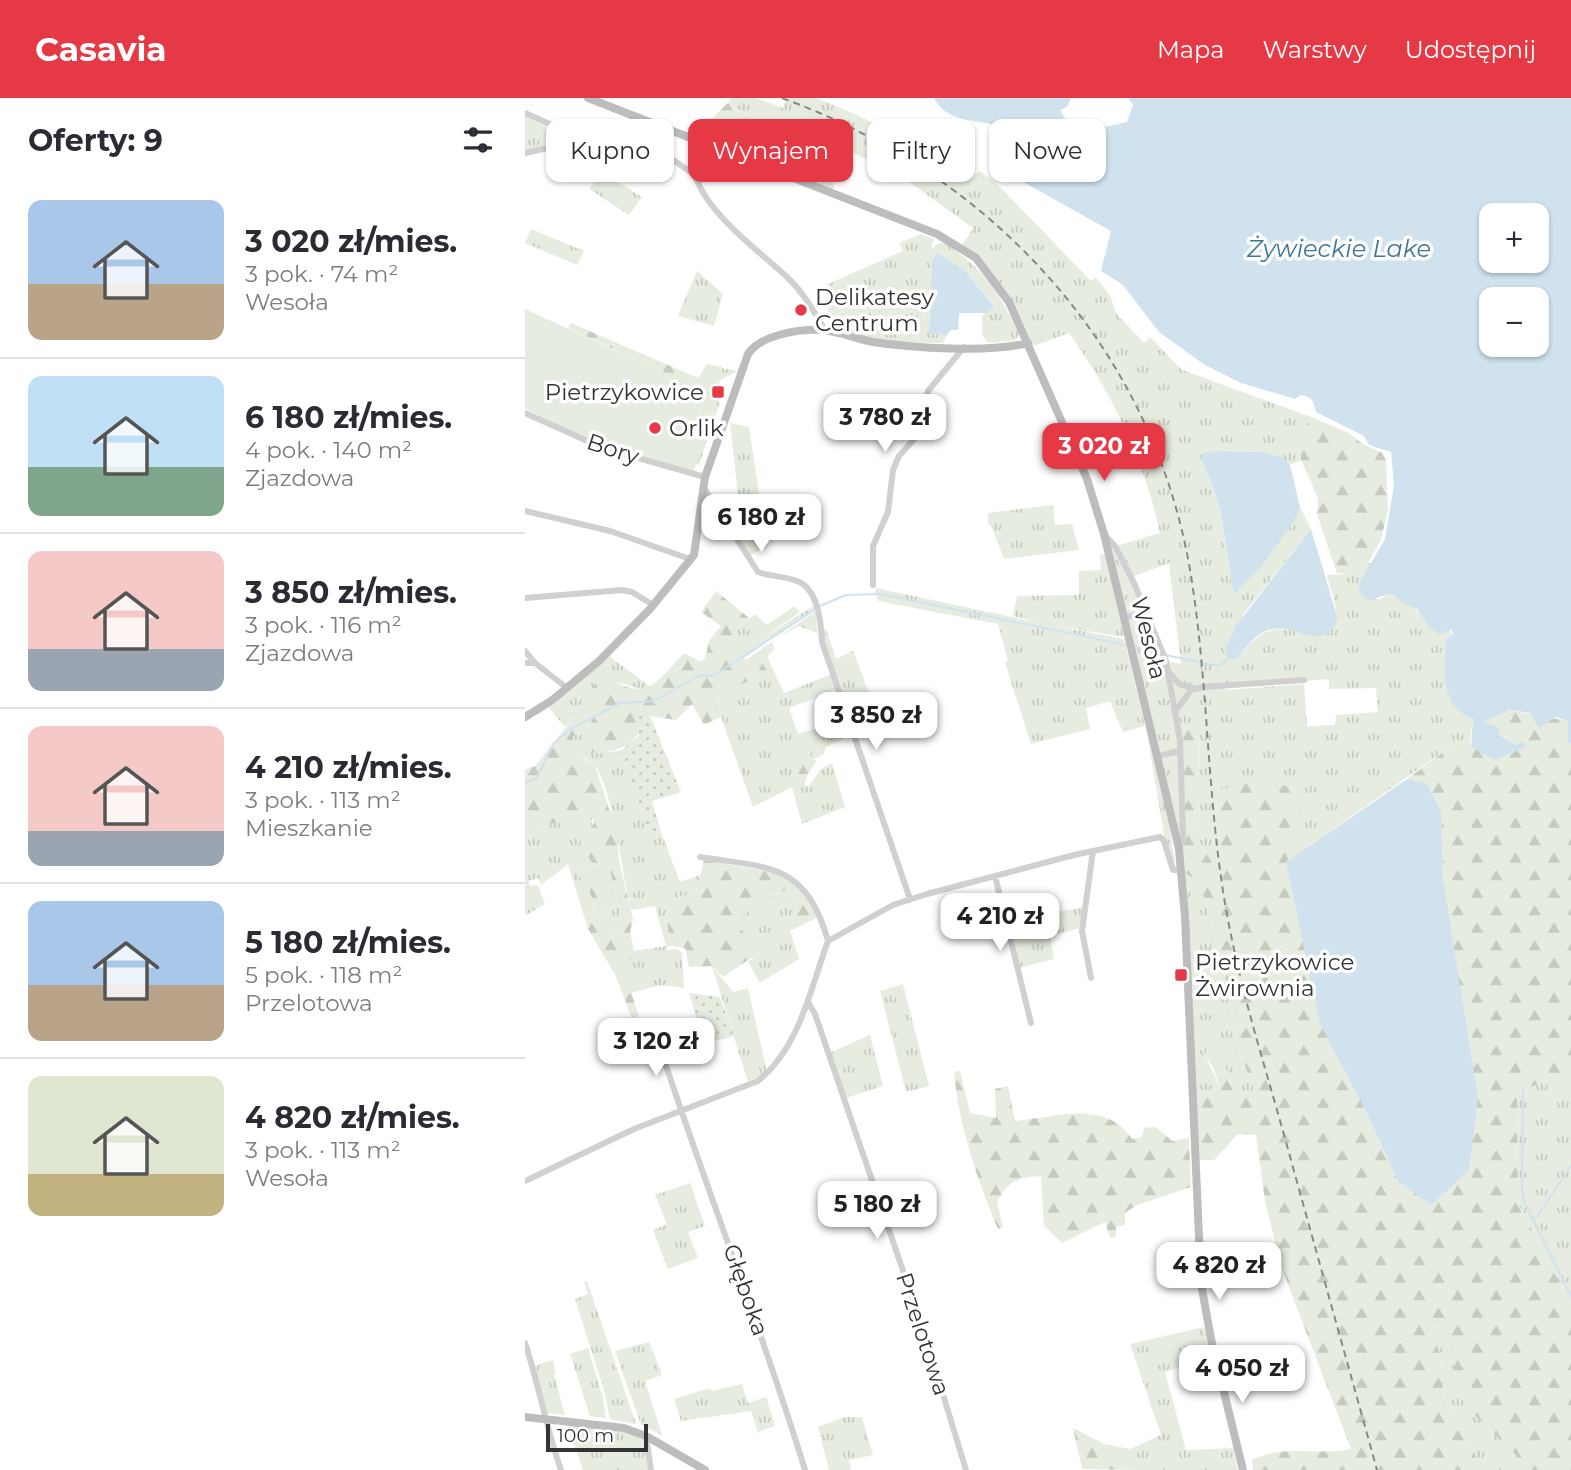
<!DOCTYPE html>
<html lang="pl">
<meta charset="utf-8">
<style>
:root{--surface:#fff;--page:#f2f2f3;--text:#2b2b33;--muted:#7c7c81;--line:#e1e1e2;--accent:#e63946}
body{margin:0;font-family:Montserrat,sans-serif;background:var(--page);color:var(--text);height:100vh;display:flex;flex-direction:column;font-size:26px;white-space:nowrap}
*{box-sizing:border-box;margin:0}
p{font-size:23px;color:var(--muted)}
.icon{flex:none;width:38px;height:38px;fill:none;stroke:currentColor;stroke-width:2;stroke-linecap:round;stroke-linejoin:round}
.map{position:relative;flex:1;overflow:hidden}
.details{display:flex;flex-direction:column;background:var(--surface);width:525px}
.details>*{flex:none}
.top-card{position:absolute;left:21px;top:21px;width:665px;height:63px;display:flex;gap:14px}
.tools{position:absolute;left:954px;top:105px;display:grid;gap:14px}
.tools a{display:grid;place-items:center;width:70px;height:70px;border-radius:14px;background:var(--surface);box-shadow:0 2px 5px #0004;font-size:35px}
.scale{position:absolute;left:21px;bottom:18px;width:102px;box-sizing:border-box;padding-left:7px;border:4px solid #333;border-top:0;font-size:19px;line-height:24px;white-space:nowrap;color:#333;-webkit-text-stroke:5px #fff;paint-order:stroke}
.price{position:absolute;translate:-50% -60px;padding:0 16px;border-radius:14px;background:#fff;color:#222;font-size:23px;line-height:46px;filter:drop-shadow(0 2px 4px #0008)}
.price::after{content:'';position:absolute;left:50%;top:42px;width:21px;height:16px;margin-left:-10px;background:inherit;clip-path:polygon(0 0,100% 0,50% 100%)}
.price.current{background:var(--accent);color:#fff}
ul{padding:0;list-style:none}
li{display:flex;align-items:center;gap:21px;height:175px;padding:0 28px}
li+li{border-top:2px solid var(--line)}
li span{display:grid;place-items:center;flex:none;width:196px;height:140px;border-radius:14px;color:#555}
li>.icon{margin-inline-start:auto}
span .icon{width:84px;height:84px;fill:#fffc;stroke-width:1}
li b{font-size:30px}
h2{display:flex;justify-content:space-between;align-items:center;height:84px;padding:0 28px;font-size:30px}
.chip{padding:0 24px;border-radius:14px;background:var(--surface);box-shadow:0 2px 5px #0004;font-size:24px;line-height:63px}
.chip.current{background:var(--accent);color:#fff}
header{display:flex;align-items:center;gap:42px;box-sizing:border-box;height:98px;padding:0 35px;background:var(--accent);color:#fff}
header strong{font-size:33px}
nav{display:flex;gap:38px;margin-inline-start:auto;font-size:24px}
main{display:flex;flex:1;min-height:0}
.map>svg:first-child{display:block}
</style>
<header>
<strong>Casavia</strong>
<nav><a>Mapa</a><a>Warstwy</a><a>Udostępnij</a></nav>
</header>
<main>
<section class="details">
<h2>Oferty: 9<svg class="icon" aria-label="filters" viewBox="0 0 24 24"><path d="M4 7h16M4 17h16"/><circle cx="9" cy="7" r="2"/><circle cx="15" cy="17" r="2"/></svg></h2>
<ul>
<li><span style="background:linear-gradient(#a9c7e8 60%,#b9a48a 0)"><svg class="icon" aria-label="home" viewBox="0 0 24 24"><path d="M3 11l9-7 9 7M6 9v11h12V9"/></svg></span><div><b>3 020 zł/mies.</b><p>3 pok. · 74 m²</p><p>Wesoła</p></div></li>
<li><span style="background:linear-gradient(#bfe0f5 65%,#7fa58c 0)"><svg class="icon" aria-label="home" viewBox="0 0 24 24"><path d="M3 11l9-7 9 7M6 9v11h12V9"/></svg></span><div><b>6 180 zł/mies.</b><p>4 pok. · 140 m²</p><p>Zjazdowa</p></div></li>
<li><span style="background:linear-gradient(#f6c9c9 70%,#9aa5b1 0)"><svg class="icon" aria-label="home" viewBox="0 0 24 24"><path d="M3 11l9-7 9 7M6 9v11h12V9"/></svg></span><div><b>3 850 zł/mies.</b><p>3 pok. · 116 m²</p><p>Zjazdowa</p></div></li>
<li><span style="background:linear-gradient(#f6c9c9 75%,#9aa5b1 0)"><svg class="icon" aria-label="home" viewBox="0 0 24 24"><path d="M3 11l9-7 9 7M6 9v11h12V9"/></svg></span><div><b>4 210 zł/mies.</b><p>3 pok. · 113 m²</p><p>Mieszkanie</p></div></li>
<li><span style="background:linear-gradient(#a9c7e8 60%,#b9a48a 0)"><svg class="icon" aria-label="home" viewBox="0 0 24 24"><path d="M3 11l9-7 9 7M6 9v11h12V9"/></svg></span><div><b>5 180 zł/mies.</b><p>5 pok. · 118 m²</p><p>Przelotowa</p></div></li>
<li><span style="background:linear-gradient(#dfe7d0 70%,#c2b280 0)"><svg class="icon" aria-label="home" viewBox="0 0 24 24"><path d="M3 11l9-7 9 7M6 9v11h12V9"/></svg></span><div><b>4 820 zł/mies.</b><p>3 pok. · 113 m²</p><p>Wesoła</p></div></li>
</ul>
</section>
<div class="map">
<svg width="1046" height="1372" viewBox="0 0 1046 1372">
<defs>
<pattern id="grass-tufts" width="24" height="20" patternUnits="userSpaceOnUse" patternTransform="scale(1.75)"><rect width="24" height="20" fill="#e6ecdf"/><path d="M3 7l-1-3M5 7V3M7 7l1-3M15 17l-1-3M17 17v-4M19 17l1-3" fill="none" stroke="#c6cbc0"/></pattern>
<pattern id="forest-firs" width="22" height="20" patternUnits="userSpaceOnUse" patternTransform="scale(1.75)"><rect width="22" height="20" fill="#e6ecdf"/><path d="M5 1l3.5 6h-7zM16 11l3.5 6h-7z" fill="#c6cbc0"/></pattern>
<pattern id="garden-dots" width="8" height="8" patternUnits="userSpaceOnUse" patternTransform="scale(1.75)"><rect width="8" height="8" fill="#e6ecdf"/><path d="M2 2h.1M6 6h.1" fill="none" stroke="#c6cbc0" stroke-width="1.8" stroke-linecap="round"/></pattern>
</defs>
<rect width="100%" height="100%" fill="#fff"/>
<path fill="url(#grass-tufts)" fill-rule="evenodd" d="M206,0H231L258,10L262,0H291L330,16L367,34L443,83L455,73L476,90L566,183L571,179L585,198L591,215L619,245L625,239L657,272L786,319L776,338V362L765,367C747,348 712,355 688,353L676,362C699,404 699,450 709,495L759,437L775,409L786,431L720,514L700,552L719,553C744,521 761,532 796,538C822,521 808,503 802,477L826,476L843,465L848,466L833,487L853,502L863,496C885,501 900,521 915,537L925,530L948,621L945,643L928,647L761,764L776,736L695,780L675,744L673,629L654,628L657,746L579,436L590,448L635,435C619,361 588,297 544,235L509,248L503,245L472,184L436,149L448,130L376,78L304,43L309,89L306,93L265,78L255,42L230,32L231,20L210,11L204,4ZM644,465L656,566L641,563L607,479ZM804,581V591L851,590L853,614L811,617L810,627L782,628L779,586L701,592L699,589Z
M0,18L47,42L0,54Z
M76,74L117,99L104,117L64,91Z
M6,131L59,153L52,167L0,145Z
M396,136L409,141L406,152L412,146L420,145C459,171 474,194 494,236L491,242L463,245L457,237V218L469,207L440,173L407,163L404,236L422,237L418,245C389,245 325,245 303,223V186L378,153L374,145Z
M172,173L198,196L189,228L153,218Z
M197,270L213,273L195,282L190,296L195,304L174,367L171,366L190,306L185,298Z
M205,325L224,329L242,448L224,458L191,406L214,407Z
M528,407L530,427L547,426L554,452L479,461L466,427H463V415Z
M575,456L581,458L599,539L526,527L599,541L600,546L350,495L351,490L515,525L488,518L492,498L554,497V473L576,472Z
M351,496L601,548L620,628L598,634L585,603L561,610L565,631L506,646L480,565L483,563L473,526L353,503Z
M270,508L275,514L235,542L288,508L290,511L219,560L209,552V533L230,516L241,527Z
M298,531H301L311,561L328,553L347,603L356,601L360,614L336,623L334,619L327,622L299,544Z
M84,558L127,590L119,592L89,583C66,609 65,621 67,655L95,653L124,738L136,734L155,784L175,777L171,794L140,804L145,848H142V852L152,851L157,855L159,890L136,887L106,895L97,868L109,857V853L141,848L130,808L106,812C98,781 88,687 69,667C62,660 51,655 42,649L48,639L65,627L48,620L40,629L24,610Z
M242,558L259,595L307,576L311,592L264,610L273,636L314,623L320,615L326,637L301,649L299,656L288,662L278,645L273,675L283,676L279,687L283,689L296,671L307,665L320,709L277,726L267,689L228,709L196,619L193,600L242,572L236,565Z
M622,635L643,721L651,769L636,738L639,737Z
M67,720V765L85,772L98,828L95,834L80,829L79,800L63,769L51,773L68,798L69,822L63,831L43,766L16,787L13,780L4,783L5,788L13,787L20,806L0,818V740L24,726Z
M656,772L675,785L700,878L715,955L733,1000L708,988L700,969L680,957L695,990L668,996Z
M261,792L274,804L265,833L274,861L235,885L223,864L232,856L208,819L238,809L244,798Z
M558,809L556,830L525,838L529,861L494,870L483,824Z
M187,868L208,894L223,890L242,974L223,984Z
M378,886L404,988L381,994L355,893Z
M345,937L358,988L321,1000L306,954Z
M1046,974V1207L993,1105L992,994Z
M165,1085L180,1128L163,1134L173,1160L143,1171L128,1132L142,1126L130,1097Z
M62,1183L111,1326L85,1321L79,1292L50,1201L63,1196L59,1184Z
M907,1228L918,1230L940,1308L1000,1366V1372H949V1354L924,1312L916,1283L918,1260L905,1237Z
M679,1229L686,1260L640,1274L661,1352L708,1350L713,1372H612L585,1368L579,1346L605,1351L636,1337L605,1246Z
M124,1244L137,1277L120,1283L137,1337L116,1327L90,1253Z
M63,1250L78,1300L81,1320L65,1318L45,1256Z
M28,1262L31,1275L29,1276L40,1317L20,1315L9,1268Z
M217,1286L223,1305L241,1299L250,1328L233,1334L226,1313L156,1323L149,1301L185,1290L187,1293Z
M320,1319H337L348,1357L324,1362L326,1372H304L293,1329Z
M42,1327L92,1331L120,1340L124,1372H58Z"/>
<path fill="url(#forest-firs)" d="M204,4L210,12L231,20L230,32L237,67L186,47L190,35L181,26Z
M46,225L173,280L159,284L43,230Z
M786,319L822,334L838,346L857,355L861,362L863,412L856,442L843,465L826,476L812,475L792,416L793,400L776,362V338Z
M191,493L224,520L209,533L220,544L210,552L221,562L291,513L292,535L274,528L247,543L249,552L236,564L242,572L193,600L196,619L179,627L167,606L151,622L125,618C108,647 100,653 67,655L65,627L48,639L43,649L70,668L84,711L91,720L94,763L108,822L105,834L110,857L97,868L114,918L107,921L91,878L63,831C78,810 64,791 51,773L63,769L79,800L80,829L95,834L98,828L85,772L67,765L55,744L69,725L68,721L24,726L0,740V672L10,668L48,620L66,627L71,604L61,601L76,575C121,605 128,589 159,555L176,564L180,561L184,543L196,528L176,514Z
M984,612L1043,623V644L1046,646V974L992,994L993,1105L1046,1207V1372H1000V1366L940,1308L918,1230L907,1228L905,1237L918,1260L916,1283L924,1312L949,1354V1372H728L727,1362C758,1346 793,1358 826,1351L756,1168L740,1103L731,1037L713,1036L689,1062H672L668,996L695,990L688,969L680,957L684,940L690,943L708,988L732,999L715,955L700,878L675,785L656,772L653,628L673,629L675,744L694,777L686,695C719,684 738,681 772,691L776,736L761,765L837,1005L873,1083L918,782L916,714L902,685L882,681L928,647L945,643L946,649L976,659L989,654L996,645L990,647L957,623Z
M278,645L288,662H292L283,676H273L265,647Z
M179,762L257,776L272,785L293,819L265,833L274,804L261,792L244,798L238,809L209,819L232,856L198,879L187,868L164,869L160,850L145,848L140,804L171,794Z
M435,973L445,1015L471,1020L470,991L483,988L490,1023C531,1019 581,1001 607,1041L617,1039L619,1030L631,1029L647,1043L664,1040L666,1089L612,1107L600,1115V1127L591,1129V1138L585,1140L580,1124L537,1145L519,1127L516,1078C492,1079 483,1083 472,1104L478,1129L473,1131C452,1080 434,1029 429,974Z
M548,1330L579,1346L585,1368L612,1372L557,1371Z"/>
<path fill="url(#garden-dots)" d="M110,618H125L156,694L127,703L136,734L124,738L95,653L114,638Z
M164,895L195,899L209,938L179,946Z"/>
<path fill="#e6ecdf" d="M0,211L159,284L173,280L182,266L197,269L185,298L190,306L169,373C110,356 52,342 0,310Z"/>
<path fill="#cfe2ee" fill-rule="evenodd" d="M409,0H546L542,9L535,12L541,22L580,29L602,24L608,7L603,0H1046V646L1043,644V623L1031,619L1014,630L1005,615L984,612L958,624L973,629L975,637L990,647L999,643L1001,649L970,662L946,649L948,621C914,607 919,574 921,542L928,536L926,531L915,537L904,529L892,511L878,505L870,498L863,496L844,503L836,497L833,487L860,441L869,387L866,354L844,347L839,338L791,314C789,303 787,299 776,297L770,301L716,285L680,267L634,234L598,187L576,173L586,133L493,81L489,60L496,51C484,10 427,37 409,0ZM1012,117V163H966V117ZM1012,201V247H966V201Z
M413,155L440,173L469,208L462,215H434L433,232H426L422,237L404,236L407,163Z
M688,353L739,354L758,360L765,367L775,409L770,422L736,469L709,496C700,450 699,404 676,362L677,356Z
M786,431L813,521C797,558 770,523 744,532C729,536 721,551 711,561H703L700,552L710,529Z
M882,681L902,685L916,714L918,782L953,999L944,1072L906,1107L873,1083L837,1005L795,926L761,764Z"/>
<g fill="none" stroke-linecap="round" stroke-linejoin="round">
<path stroke="#cfe2ee" stroke-width="2" d="M295,508L321,497L355,496L601,547
M609,549L634,556
M640,557L694,568L703,561
M0,685L11,681L29,645L46,631L95,605L129,603L175,577L188,578L291,511
M998,992L997,1091L1000,1106L1046,1198
M1010,1122L1046,1068"/>
<path stroke="#d0d0d0" stroke-width="6" d="M0,15L38,32L55,43
M171,41C149,95 230,148 262,179C278,194 289,213 300,232
M0,55L55,43L86,56L116,53L141,57L170,77
M0,315L78,350L180,379
M179,390L233,474C246,479 266,478 278,486C294,498 296,526 297,544L385,801
M0,413L85,433L165,461
M579,436L590,448L609,485L641,563L655,643L658,737L654,751
M348,487V448L363,414L368,372L374,358L391,339L403,293L439,249
M0,500L97,492L107,494L128,507
M599,520L622,513
M0,553L10,565
M0,565H10L42,590
M646,576L654,586L668,590
M653,610L666,592L678,589L779,582
M633,658L655,653
M175,759C245,770 281,765 303,843
M470,778L506,925
M566,880L557,833L568,753
M283,904L290,916L399,1234L441,1372
M131,937C178,1083 235,1225 280,1372
M0,1083L109,1031L233,983C275,949 285,892 303,843L368,807L402,796L549,757L635,739L639,743L648,772H656
M0,1245C14,1287 21,1330 36,1372
M121,1338L126,1372"/>
<path stroke="#bdbdbd" stroke-width="8" d="M63,0L412,136L451,160L484,204L562,381L579,436L654,751L660,819L676,1185L686,1241L718,1372
M0,619L26,603L74,563L125,511L169,457L180,379L223,256C235,237 274,231 296,232C314,233 331,241 348,244C387,250 465,255 503,245
M0,1319L99,1330L121,1338L180,1372"/>
<path stroke="#888" stroke-width="2" stroke-dasharray="7 5" stroke-linecap="butt" d="M257,0C473,79 636,259 668,491C685,606 682,723 706,837C720,907 742,975 761,1044C791,1153 822,1263 852,1372"/>
</g>
<g fill="#e63946" stroke="#fff" stroke-width="2.5">
<circle cx="276" cy="212" r="7"/>
<rect x="186" y="287" width="14" height="14" rx="3.5"/>
<circle cx="130" cy="330" r="7"/>
<rect x="649" y="870" width="14" height="14" rx="3.5"/>
</g>
<g text-anchor="middle" stroke-width="7" stroke-linejoin="round" paint-order="stroke">
<g font-size="23" fill="#333" stroke="#fff" text-anchor="start">
<text x="290" y="207">Delikatesy<tspan x="290" dy="26">Centrum</tspan></text>
<text x="179" y="302" text-anchor="end">Pietrzykowice</text>
<text x="144" y="338">Orlik</text>
<text x="670" y="872">Pietrzykowice<tspan x="670" dy="26">Żwirownia</tspan></text>
</g>
<g font-size="23" fill="#333" stroke="#fff">
<text transform="translate(88 351) rotate(18)" y="8">Bory</text>
<text transform="translate(624 540) rotate(76)" y="8">Wesoła</text>
<text transform="translate(221 1192) rotate(71)" y="8">Głęboka</text>
<text transform="translate(398 1236) rotate(72)" y="8">Przelotowa</text>
</g>
<g font-size="24" font-style="italic" fill="#3f7597" stroke="#fff">
<text x="814" y="159">Żywieckie Lake</text>
</g>
</g>
</svg>
<div class="tools">
<a>+</a>
<a>−</a>
</div>
<div class="scale">100 m</div>
<b class="price" style="left:360px;top:356px">3 780 zł</b>
<b class="price current" style="left:579px;top:385px">3 020 zł</b>
<b class="price" style="left:236px;top:456px">6 180 zł</b>
<b class="price" style="left:351px;top:654px">3 850 zł</b>
<b class="price" style="left:475px;top:855px">4 210 zł</b>
<b class="price" style="left:131px;top:980px">3 120 zł</b>
<b class="price" style="left:352px;top:1143px">5 180 zł</b>
<b class="price" style="left:694px;top:1204px">4 820 zł</b>
<b class="price" style="left:717px;top:1307px">4 050 zł</b>
<div class="top-card">
<a class="chip">Kupno</a>
<a class="chip current">Wynajem</a>
<a class="chip">Filtry</a>
<a class="chip">Nowe</a>
</div>
</div>
</main>
